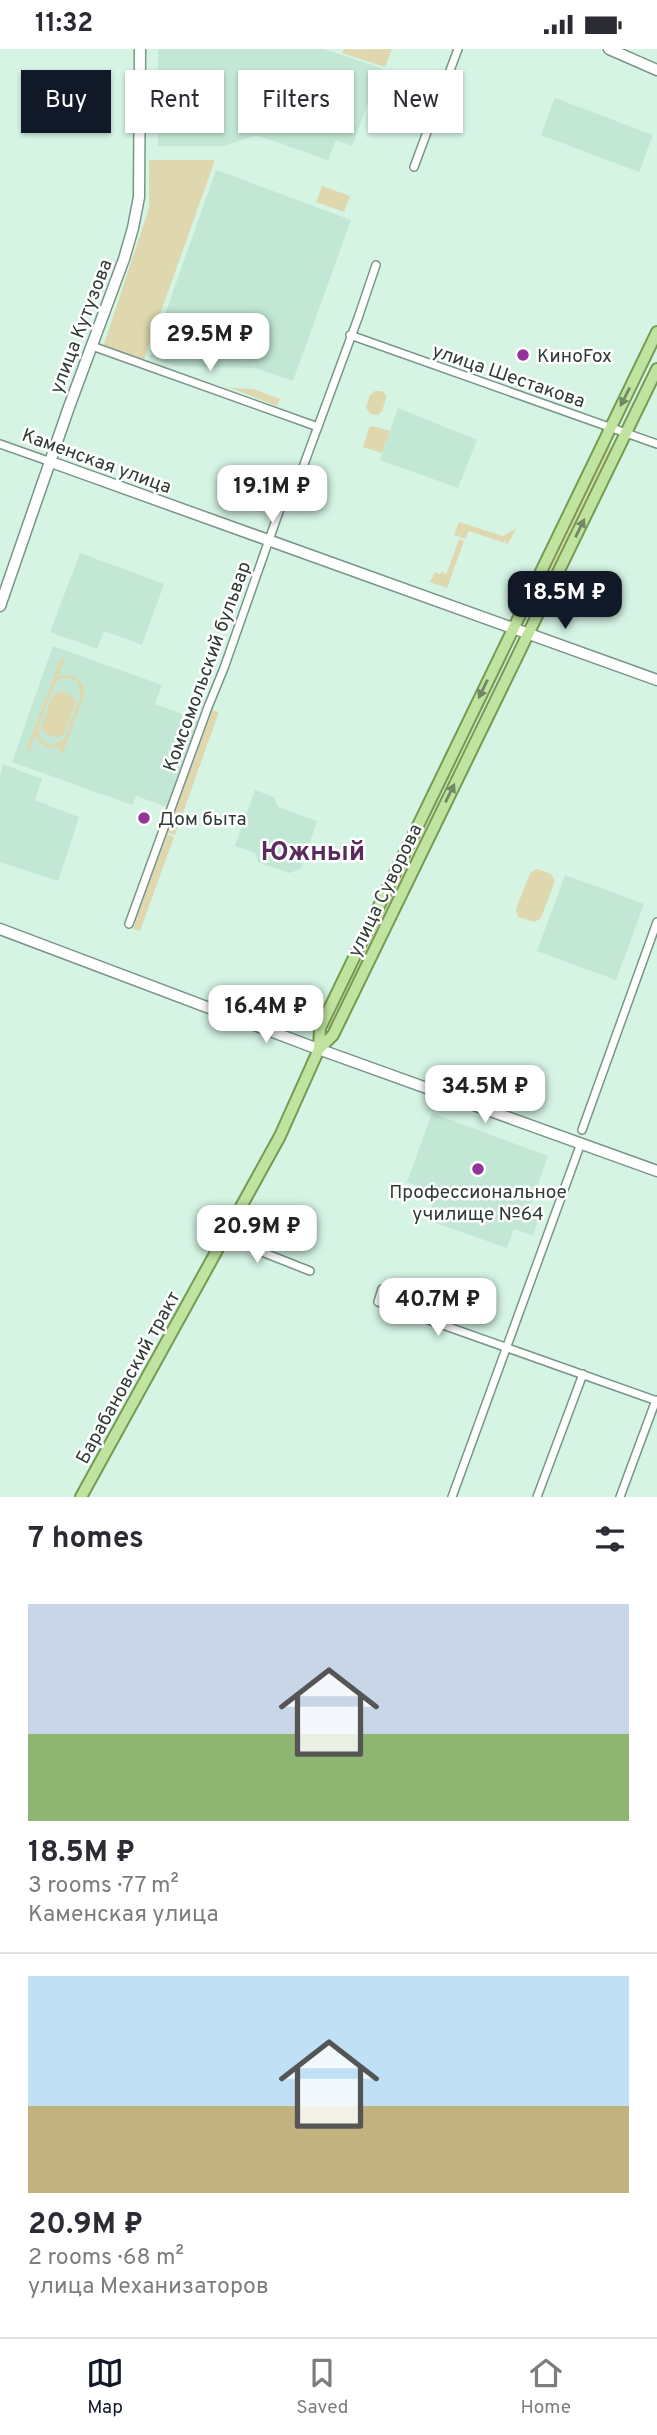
<!DOCTYPE html>
<meta charset="utf-8">
<style>
:root{--surface:#fff;--page:#f2f2f3;--text:#2b2b33;--muted:#7c7c81;--line:#e1e1e2;--accent:#111827}
body{margin:0;font-family:Overpass,sans-serif;background:var(--page);color:var(--text);height:100vh;display:flex;flex-direction:column;font-size:26px;white-space:nowrap}
*{box-sizing:border-box;margin:0}
p{font-size:23px;color:var(--muted)}
.icon{flex:none;width:38px;height:38px;fill:none;stroke:currentColor;stroke-width:2;stroke-linecap:round;stroke-linejoin:round}
.map{position:relative;height:1448px;overflow:hidden}
.panel{display:flex;flex-direction:column;background:var(--surface);flex:1}
.panel>*{flex:none}
.guide{position:absolute;left:21px;top:21px;width:616px;height:63px;display:flex;gap:14px}
.price{position:absolute;translate:-50% -60px;padding:0 16px;border-radius:14px;background:#fff;color:#222;font-size:23px;line-height:46px;filter:drop-shadow(0 2px 4px #0008)}
.price::after{content:'';position:absolute;left:50%;top:42px;width:21px;height:16px;margin-left:-10px;background:inherit;clip-path:polygon(0 0,100% 0,50% 100%)}
.price.on{background:var(--accent);color:#fff}
ul{padding:0;list-style:none}
li{display:grid;align-content:center;gap:14px;height:371px;padding:0 28px}
li+li{border-top:2px solid var(--line)}
li span{display:grid;place-items:center;height:217px;border-radius:0px;color:#555}
li>.icon{margin-inline-start:auto}
span .icon{width:126px;height:126px;fill:#fffc;stroke-width:1}
li b{font-size:30px}
h2{display:flex;justify-content:space-between;align-items:center;height:84px;padding:0 28px;font-size:30px}
.pill{padding:0 24px;border-radius:0px;background:var(--surface);box-shadow:0 2px 5px #0004;font-size:24px;line-height:63px}
.pill.on{background:var(--accent);color:#fff}
.status{display:flex;justify-content:space-between;align-items:center;height:49px;padding:0 35px;background:var(--surface);direction:ltr}
.status svg{height:19px;fill:currentColor}
.menu{display:flex;justify-content:space-around;align-items:center;height:98px;border-top:2px solid var(--line);background:var(--surface);font-size:19px;color:var(--muted)}
.menu a{display:grid;justify-items:center;gap:4px}
.menu .on{color:var(--accent)}
.map>svg:first-child{display:block}
</style>
<div class="status"><b>11:32</b><svg viewBox="0 0 49 12"><path d="M0 12V9h3v3zM5 12V6h3v6zM10 12V3h3v9zM15 12V0h3v12zM26 1h20v11H26zM47 4h2v5h-2z"/></svg></div>
<div class="map">
<svg width="657" height="1448" viewBox="0 0 657 1448">
<rect width="100%" height="100%" fill="#d5f4e4"/>
<path fill="#c2e8d5" d="M158,0H324L381,19L352,97L336,91L328,111L256,86L224,97H158Z
M555,49L653,86L639,123L541,86Z
M216,121L351,171L293,332L255,319L175,317L150,308Z
M398,359L477,391L458,439L380,411Z
M80,504L164,535L142,596L104,582L97,600L50,583Z
M53,597L162,636L155,655L198,671L167,758L136,747L132,756L12,713Z
M3,715L42,730L35,751L79,768L58,832L0,813V726Z
M255,741L274,748L278,758L317,772L301,820L289,824L258,813L255,804L235,797Z
M565,826L644,855L616,931L537,902Z
M432,1064L548,1107L528,1163L539,1168L533,1186L514,1180L507,1199L427,1171L436,1144L407,1133Z"/>
<path fill="#dfd8af" fill-rule="evenodd" d="M344,0C360,1 375,0 392,0L385,18L342,4Z
M149,111H215L143,313L103,298L149,159Z
M322,137L350,147L344,163L316,153Z
M215,333L232,339L253,340L280,350L277,357Z
M375,342H382L387,347L382,362L378,366L370,365L366,358L370,346Z
M372,377L390,382L382,404L363,398L369,379Z
M608,397L612,399L535,558L531,556Z
M459,473L503,487L517,479L507,496L504,489L505,494L469,482L465,490L460,488L461,483L459,488L454,486Z
M459,490L464,492L447,539L430,533L435,523L440,525L442,522L446,526Z
M505,606L508,608L372,890L367,889Z
M61,609L65,610L58,627C72,624 82,629 85,643L63,704L59,703L61,697C50,701 41,698 35,687L29,702L26,701ZM62,629H70L77,633L81,646L64,690L52,696L40,690L38,679L55,634Z
M60,642L72,647L76,654L64,685L57,689L44,684L41,679L53,645Z
M209,660L219,663L175,786L164,782Z
M164,784L174,788L140,882L133,880L136,872L132,871Z
M537,820L551,825L555,832L541,869L535,873L518,868L516,860L530,824Z
M365,893L371,895L330,980L325,978Z"/>
<g fill="none" stroke-linecap="round" stroke-linejoin="round">
<defs>
<path id="street" d="M414,118L458,0
M350,286L657,395
M92,297L318,378
M0,395L51,413
M129,875L208,658L224,619L269,491L281,457L293,445L358,269L376,216
M582,1081L657,873
M233,1173L245,1192L262,1203L310,1222
M382,1240L378,1253L657,1352
M452,1448L581,1094
M537,1448L583,1325
M620,1448L656,1351"/>
<path id="secondary" d="M609,0L657,21
M51,413L657,631
M0,557L69,358L124,210L133,179L139,148L140,0
M0,880L310,997L657,1122"/>
<path id="primary" d="M319,1000L333,986L657,320
M81,1448L280,1087L319,1000L320,979L657,283"/>
</defs>
<use href="#street" stroke="#799587" stroke-width="10"/>
<use href="#secondary" stroke="#799587" stroke-width="13"/>
<use href="#primary" stroke="#739c52" stroke-width="14"/>
<use href="#street" stroke="#fff" stroke-width="7"/>
<use href="#secondary" stroke="#fff" stroke-width="10"/>
<use href="#primary" stroke="#c1e3a0" stroke-width="10"/>
</g>
<defs><path id="oneway-solid" d="M-6-.8H1V-3.2L6.5 0L1 3.2V.8H-6Z" transform="scale(1.75)"/></defs>
<g fill="#718765">
<use href="#oneway-solid" transform="translate(625 348) rotate(117)"/>
<use href="#oneway-solid" transform="translate(580 479) rotate(-64)"/>
<use href="#oneway-solid" transform="translate(483 640) rotate(116)"/>
<use href="#oneway-solid" transform="translate(450 744) rotate(-64)"/>
</g>
<g fill="#93339b" stroke="#fff" stroke-width="2.5">
<circle cx="523" cy="306" r="7"/>
<circle cx="144" cy="769" r="7"/>
<circle cx="478" cy="1120" r="7"/>
</g>
<g text-anchor="middle" stroke-width="5" stroke-linejoin="round" paint-order="stroke">
<g font-size="19" fill="#2f3b35" stroke="#fff">
<text transform="translate(80 277) rotate(-69)" y="7">улица Кутузова</text>
<text transform="translate(509 326) rotate(19)" y="7">улица Шестакова</text>
<text transform="translate(97 411) rotate(20)" y="7">Каменская улица</text>
<text transform="translate(206 617) rotate(-70)" y="7">Комсомольский бульвар</text>
<text transform="translate(384 841) rotate(-64)" y="7">улица Суворова</text>
<text transform="translate(127 1328) rotate(-61)" y="7">Барабановский тракт</text>
</g>
<g font-size="19" fill="#2f3b35" stroke="#fff" text-anchor="start">
<text x="537" y="313">КиноFox</text>
<text x="158" y="776">Дом быта</text>
<text x="478" y="1149" text-anchor="middle">Профессиональное<tspan x="478" dy="22">училище №64</tspan></text>
</g>
<g font-size="26" font-weight="bold" fill="#592a5d" stroke="#fff">
<text x="313" y="811">Южный</text>
</g>
</g>
</svg>
<b class="price" style="left:210px;top:324px">29.5M ₽</b>
<b class="price" style="left:272px;top:476px">19.1M ₽</b>
<b class="price on" style="left:565px;top:582px">18.5M ₽</b>
<b class="price" style="left:266px;top:996px">16.4M ₽</b>
<b class="price" style="left:485px;top:1076px">34.5M ₽</b>
<b class="price" style="left:257px;top:1216px">20.9M ₽</b>
<b class="price" style="left:438px;top:1289px">40.7M ₽</b>
<div class="guide">
<a class="pill on">Buy</a>
<a class="pill">Rent</a>
<a class="pill">Filters</a>
<a class="pill">New</a>
</div>
</div>
<section class="panel">
<h2>7 homes<svg class="icon" aria-label="filters" viewBox="0 0 24 24"><path d="M4 7h16M4 17h16"/><circle cx="9" cy="7" r="2"/><circle cx="15" cy="17" r="2"/></svg></h2>
<ul>
<li><span style="background:linear-gradient(#c9d6e8 60%,#8fb573 0)"><svg class="icon" aria-label="home" viewBox="0 0 24 24"><path d="M3 11l9-7 9 7M6 9v11h12V9"/></svg></span><div><b>18.5M ₽</b><p>3 rooms · 77 m²</p><p>Каменская улица</p></div></li>
<li><span style="background:linear-gradient(#bfe0f5 60%,#c2b280 0)"><svg class="icon" aria-label="home" viewBox="0 0 24 24"><path d="M3 11l9-7 9 7M6 9v11h12V9"/></svg></span><div><b>20.9M ₽</b><p>2 rooms · 68 m²</p><p>улица Механизаторов</p></div></li>
</ul>
</section>
<nav class="menu">
<a class="on"><svg class="icon" aria-label="map" viewBox="0 0 24 24"><path d="M3 6l6-2 6 2 6-2v14l-6 2-6-2-6 2zM9 4v14M15 6v14"/></svg>Map</a>
<a><svg class="icon" aria-label="saved" viewBox="0 0 24 24"><path d="M7 4h10v16l-5-4-5 4z"/></svg>Saved</a>
<a><svg class="icon" aria-label="home" viewBox="0 0 24 24"><path d="M3 11l9-7 9 7M6 9v11h12V9"/></svg>Home</a>
</nav>
